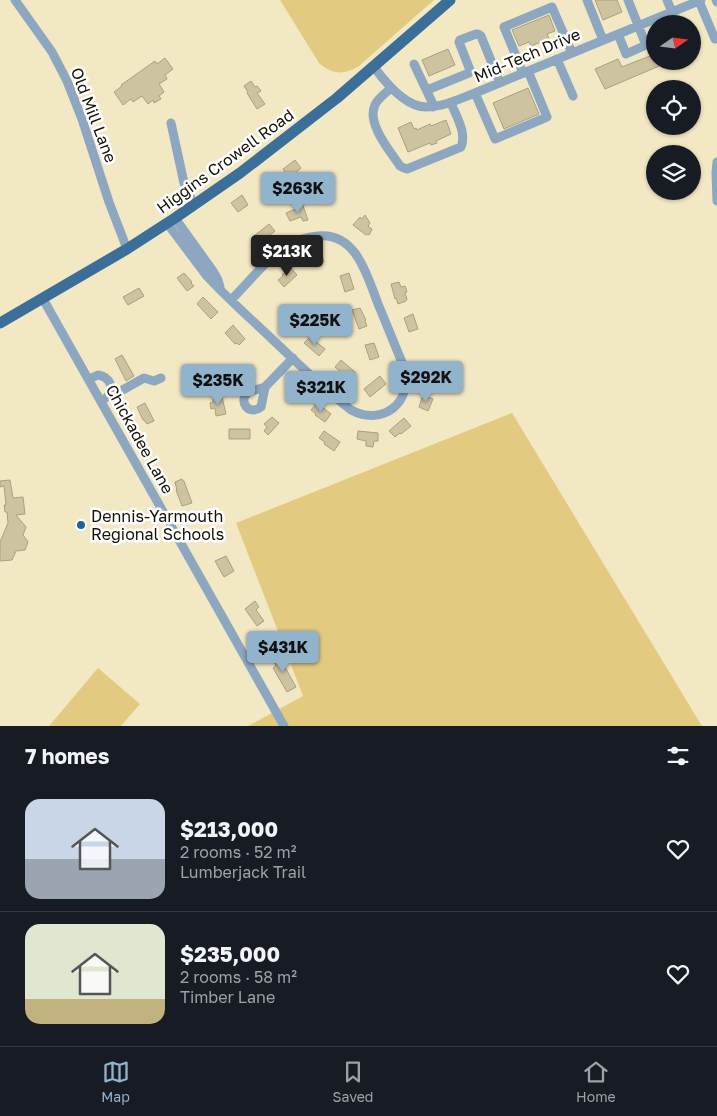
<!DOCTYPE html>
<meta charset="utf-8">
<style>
:root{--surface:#171b24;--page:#20242c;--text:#f1f3f6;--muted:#9ea1a6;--line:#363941;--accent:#92b3cc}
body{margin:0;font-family:"Golos Text",sans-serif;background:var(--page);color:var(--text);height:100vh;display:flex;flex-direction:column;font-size:19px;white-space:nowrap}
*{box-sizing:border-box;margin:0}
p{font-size:16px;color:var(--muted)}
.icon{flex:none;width:28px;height:28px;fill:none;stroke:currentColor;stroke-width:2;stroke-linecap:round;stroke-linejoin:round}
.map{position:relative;height:726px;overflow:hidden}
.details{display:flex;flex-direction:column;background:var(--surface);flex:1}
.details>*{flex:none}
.needle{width:32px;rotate:76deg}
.tools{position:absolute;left:646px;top:15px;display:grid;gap:10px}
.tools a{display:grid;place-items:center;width:55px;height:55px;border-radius:50%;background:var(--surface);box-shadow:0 1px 4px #0004;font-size:25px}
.price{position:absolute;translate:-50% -42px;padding:0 11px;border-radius:5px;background:var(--accent);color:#111;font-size:16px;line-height:32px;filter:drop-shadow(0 1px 2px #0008)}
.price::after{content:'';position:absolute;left:50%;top:30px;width:15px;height:11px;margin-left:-8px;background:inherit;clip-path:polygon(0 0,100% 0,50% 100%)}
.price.selected{background:#222;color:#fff}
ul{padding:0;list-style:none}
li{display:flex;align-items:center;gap:15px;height:125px;padding:0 25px}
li+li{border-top:1px solid var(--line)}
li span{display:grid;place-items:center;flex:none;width:140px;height:100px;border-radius:15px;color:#555}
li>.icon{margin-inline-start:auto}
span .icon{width:60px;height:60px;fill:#fffc;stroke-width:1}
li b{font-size:21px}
h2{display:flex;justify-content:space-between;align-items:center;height:60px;padding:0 25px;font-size:21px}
.tabs{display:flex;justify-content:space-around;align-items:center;height:70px;border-top:1px solid var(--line);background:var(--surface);font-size:14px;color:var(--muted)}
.tabs a{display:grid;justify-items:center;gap:2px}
.tabs .selected{color:var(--accent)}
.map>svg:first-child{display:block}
</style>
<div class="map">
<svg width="717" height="726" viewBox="0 0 717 726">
<rect width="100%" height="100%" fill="#f3e8c4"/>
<path fill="#e2cb81" d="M280,0H434L359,66C345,75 332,75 319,63Z
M512,413L702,726H248L303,696L236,523Z
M98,668L140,704L121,726H49Z"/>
<path fill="#cec3a0" stroke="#aaa07e" d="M595,0H617L622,12L603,20Z
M549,15L555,31L547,34L549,39L531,46L529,42L519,46L512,30Z
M448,49L455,65L429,76L422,60Z
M655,54V61H671L605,89L595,69L618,59L622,67Z
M165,58L173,69L165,75L167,79L159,84L164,92L159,96L161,99L154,103L153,100L148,104L142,96L133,102L131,99L123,105L114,92L122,86L121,85L155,61L157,64Z
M251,81L255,87L257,86L261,91L257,93L265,104L257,109L247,93L248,92L244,86Z
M528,88L539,114L504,129L493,103Z
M446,120L451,134L436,141L437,143L431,145L430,143L408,152L398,128L411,122L414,129L416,128L417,130L430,124L431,126Z
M295,160L301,168L289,178L283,169Z
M242,195L248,205L238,212L231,203Z
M302,203L308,220L303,221L301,217L290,221L286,213L298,208L297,205Z
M365,215L370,223L368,226L372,229L369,235L368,234L366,235L353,225L360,217L362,219Z
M269,224L275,231L260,243L254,236Z
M321,251L324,262L307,265L305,256Z
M291,268L297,275L284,287L278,280L283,276L282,275Z
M184,273L192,282L191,283L194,286L187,291L177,278Z
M349,273L354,289L345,292L340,276Z
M399,282L401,287L405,286L407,292L405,293L407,299L406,301L398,304L396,298L395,299L391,284Z
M139,288L144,296L128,305L123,297Z
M203,297L218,312L211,319L197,304Z
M360,308L366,320L365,321L367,326L359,329L352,310Z
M285,314L299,324L292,333L279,323Z
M413,314L418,329L409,332L404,318Z
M233,325L245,339L239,345L237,343L235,344L225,333Z
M310,337L325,349L319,356L304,343Z
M374,343L379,357L370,360L365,345Z
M122,355L134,376L126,381L115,359Z
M341,360L356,373L350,380L335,367Z
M224,368L233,373L226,385L218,380Z
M380,376L386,384L370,397L364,389Z
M423,395L433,399L428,411L419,407Z
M222,397L226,414L216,416L215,408L211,409L210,403L213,402V398Z
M145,403L154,421L147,424L144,420H143L137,407Z
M317,403L331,414L325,422L315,415L316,414L311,410Z
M272,417L279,423L268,435L264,431L267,427L264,424Z
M404,418L411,426L401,434L400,433L395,437L389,431Z
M229,429H250V439H229Z
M324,431L340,442L334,451L324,444L325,442L319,438Z
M358,431L378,433V441H374L373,447L366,446V441L357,439Z
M182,479L183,481H184L192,503L182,506L176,490H177L175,482Z
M10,480L13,498L23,497L25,514L16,515L26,527L23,535L28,542L25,550L16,551L12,560L0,561V542L8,523L7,512H5L4,505H6L4,486L0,487V481Z
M226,556L234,571L224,577L215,561Z
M255,601L259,607L256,610L264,621L257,626L245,609Z
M280,653L282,660H281L296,687L287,692L273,668L276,666L272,656Z"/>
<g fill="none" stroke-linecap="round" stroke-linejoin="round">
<path stroke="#8ca7bf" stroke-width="9" d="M15,0L52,52L67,81L82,119L109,202L127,249
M587,0L603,40
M667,0L672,12
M716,0L717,2
M699,1L715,39
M618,34L626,54L646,45L628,0
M557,59L573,96
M414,64L432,102L433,107
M374,67C385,82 405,107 426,107C443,107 459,99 475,93L701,0
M523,73L504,27L552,7L572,53
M391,88C386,93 378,98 375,105C366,123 390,151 400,166L404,168L407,169L461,147C467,133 456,116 451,103
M427,90L469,73L470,70L459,42L460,40L476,34H478L481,36L500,83
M475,93L495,139L547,117L528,71
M171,123L184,183L194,205
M717,162L716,173L717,201
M175,218L213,271L218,280L220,287
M167,223L206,275C227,298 251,319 273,340C298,364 324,389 351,410C383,427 414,402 404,367C395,346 387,325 378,304C367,275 356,232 318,236C308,237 297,240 289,245C266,259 250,281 231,300
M43,299L284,726
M89,379L98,375C110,377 116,389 106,398
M265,387L261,407C248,417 237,399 249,392C253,390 260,389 265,387Z
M265,387L293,358
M110,394L119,392L144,378L154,381L161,378"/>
<path stroke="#3b6f9a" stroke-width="11" d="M0,323L127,249L175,218L240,173L337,98L450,0"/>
</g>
<circle fill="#1d6599" stroke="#fff" stroke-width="2" cx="81" cy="525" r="5"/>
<g text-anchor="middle" stroke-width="5" stroke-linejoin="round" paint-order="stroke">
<g font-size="16" fill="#151105" stroke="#fff">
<text transform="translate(527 55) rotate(-23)" y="6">Mid-Tech Drive</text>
<text transform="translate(94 115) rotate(69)" y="6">Old Mill Lane</text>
<text transform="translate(225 161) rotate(-36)" y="6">Higgins Crowell Road</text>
<text transform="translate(140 439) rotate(61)" y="6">Chickadee Lane</text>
</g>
<g font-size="16" fill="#151105" stroke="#fff" text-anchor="start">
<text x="91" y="522">Dennis-Yarmouth<tspan x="91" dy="18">Regional Schools</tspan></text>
</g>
</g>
</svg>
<div class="tools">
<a><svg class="needle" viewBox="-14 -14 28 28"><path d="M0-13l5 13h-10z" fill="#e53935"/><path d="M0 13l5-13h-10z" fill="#9ea1a6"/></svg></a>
<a><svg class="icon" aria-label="locate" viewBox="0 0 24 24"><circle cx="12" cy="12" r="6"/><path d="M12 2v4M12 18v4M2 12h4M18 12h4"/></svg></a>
<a><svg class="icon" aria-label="layers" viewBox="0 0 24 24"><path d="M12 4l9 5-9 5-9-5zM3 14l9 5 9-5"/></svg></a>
</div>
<b class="price" style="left:298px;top:214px">$263K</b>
<b class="price selected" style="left:287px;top:277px">$213K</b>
<b class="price" style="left:315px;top:346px">$225K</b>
<b class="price" style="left:426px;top:403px">$292K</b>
<b class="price" style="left:218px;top:406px">$235K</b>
<b class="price" style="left:321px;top:413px">$321K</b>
<b class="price" style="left:283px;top:673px">$431K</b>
</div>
<section class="details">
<h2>7 homes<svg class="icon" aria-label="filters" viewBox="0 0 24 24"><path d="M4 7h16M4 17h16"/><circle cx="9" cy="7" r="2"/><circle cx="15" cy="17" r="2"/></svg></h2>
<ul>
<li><span style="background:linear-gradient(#c9d6e8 60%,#9aa5b1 0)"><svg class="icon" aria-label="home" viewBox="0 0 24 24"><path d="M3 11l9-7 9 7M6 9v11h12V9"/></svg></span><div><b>$213,000</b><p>2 rooms · 52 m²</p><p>Lumberjack Trail</p></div><svg class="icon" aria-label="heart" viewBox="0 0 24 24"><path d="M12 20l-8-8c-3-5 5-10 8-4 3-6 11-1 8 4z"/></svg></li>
<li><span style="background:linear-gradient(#dfe7d0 75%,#c2b280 0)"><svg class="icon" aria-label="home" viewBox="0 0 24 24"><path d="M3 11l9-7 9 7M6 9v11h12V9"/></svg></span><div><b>$235,000</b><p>2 rooms · 58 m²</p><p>Timber Lane</p></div><svg class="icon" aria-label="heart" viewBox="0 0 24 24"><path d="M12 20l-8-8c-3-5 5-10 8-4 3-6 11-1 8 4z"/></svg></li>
</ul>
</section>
<nav class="tabs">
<a class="selected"><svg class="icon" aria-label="map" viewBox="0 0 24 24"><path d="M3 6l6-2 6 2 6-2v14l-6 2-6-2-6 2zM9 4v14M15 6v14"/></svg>Map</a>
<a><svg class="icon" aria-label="saved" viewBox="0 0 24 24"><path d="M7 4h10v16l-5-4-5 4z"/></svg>Saved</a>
<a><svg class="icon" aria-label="home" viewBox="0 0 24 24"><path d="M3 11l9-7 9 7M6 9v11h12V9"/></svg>Home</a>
</nav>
